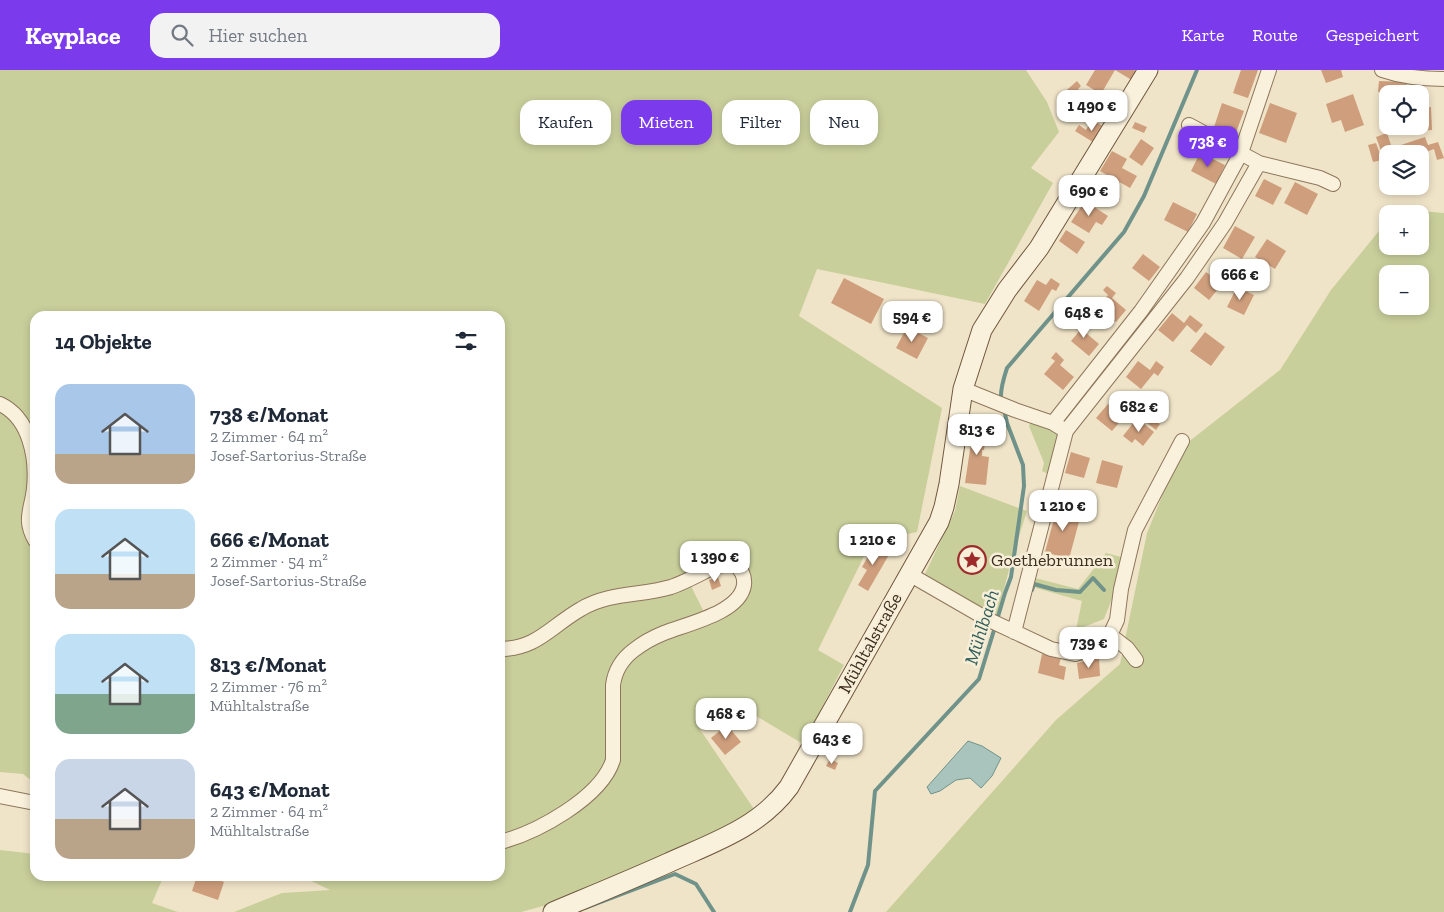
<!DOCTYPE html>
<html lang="de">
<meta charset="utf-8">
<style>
:root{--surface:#fff;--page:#f2f2f3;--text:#1f2937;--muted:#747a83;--accent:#7c3aed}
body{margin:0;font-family:"Zilla Slab",serif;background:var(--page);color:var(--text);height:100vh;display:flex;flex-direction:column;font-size:19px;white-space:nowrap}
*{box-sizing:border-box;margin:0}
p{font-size:16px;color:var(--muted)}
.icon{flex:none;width:28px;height:28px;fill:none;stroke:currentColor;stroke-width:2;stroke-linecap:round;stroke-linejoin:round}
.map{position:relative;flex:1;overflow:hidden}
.side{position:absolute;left:30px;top:241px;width:475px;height:570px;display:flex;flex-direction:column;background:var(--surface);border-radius:15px;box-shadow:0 2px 8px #0003}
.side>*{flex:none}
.top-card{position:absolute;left:520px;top:30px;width:475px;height:45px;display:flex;gap:10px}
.controls{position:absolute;left:1379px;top:15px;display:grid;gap:10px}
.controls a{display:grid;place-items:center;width:50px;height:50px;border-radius:10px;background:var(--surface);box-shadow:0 2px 8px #0003;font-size:25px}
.price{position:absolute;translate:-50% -42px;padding:0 11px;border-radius:10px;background:#fff;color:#222;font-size:16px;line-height:32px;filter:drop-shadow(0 1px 2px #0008)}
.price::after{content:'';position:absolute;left:50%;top:30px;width:15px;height:11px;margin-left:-8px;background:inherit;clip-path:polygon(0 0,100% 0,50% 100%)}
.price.selected{background:var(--accent);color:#fff}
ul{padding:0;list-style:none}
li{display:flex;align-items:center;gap:15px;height:125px;padding:0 25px}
li span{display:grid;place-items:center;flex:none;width:140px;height:100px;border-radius:15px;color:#555}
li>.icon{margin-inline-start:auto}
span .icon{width:60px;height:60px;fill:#fffc;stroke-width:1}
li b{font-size:21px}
h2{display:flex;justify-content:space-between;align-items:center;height:60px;padding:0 25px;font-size:21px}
.chip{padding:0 18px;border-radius:15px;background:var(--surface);box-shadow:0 2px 8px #0003;font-size:18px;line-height:45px}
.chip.selected{background:var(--accent);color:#fff}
header{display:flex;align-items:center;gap:30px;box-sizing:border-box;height:70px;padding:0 25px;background:var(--accent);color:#fff}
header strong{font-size:24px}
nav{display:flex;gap:28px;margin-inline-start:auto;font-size:18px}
.search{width:350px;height:45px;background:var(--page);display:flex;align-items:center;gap:12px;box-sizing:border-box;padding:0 18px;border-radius:15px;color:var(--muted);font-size:19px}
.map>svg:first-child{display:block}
</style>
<header>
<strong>Keyplace</strong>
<div class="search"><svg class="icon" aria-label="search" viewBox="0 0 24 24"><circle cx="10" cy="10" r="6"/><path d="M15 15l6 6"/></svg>Hier suchen</div>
<nav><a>Karte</a><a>Route</a><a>Gespeichert</a></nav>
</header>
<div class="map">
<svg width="1444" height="842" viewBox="0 0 1444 842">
<rect width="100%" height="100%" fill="#f0e4c8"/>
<path fill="#c9cf9b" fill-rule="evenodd" d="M0,0H1026L1047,32L1059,62L1031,98L1053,113L985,234L817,199L799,246L942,338L917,462L871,472L818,580L844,595L803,674L741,637L699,658L756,742L573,828L521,842H234L282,823L330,820L301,806H500V246H35V713L23,704L0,702ZM723,488H731L747,525L709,552L685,504L714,490Z
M1397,139L1444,143V842H886L1056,650L1120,594L1147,463L1182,377L1280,300L1331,220L1387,151L1388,176H1420V144H1393ZM1388,204H1420V236H1388Z
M1031,351L1058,360L1062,365L1050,405L1042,401L1044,393L1029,356Z
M960,416L1027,441L1013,485L997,545L924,506L955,441Z
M1106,483L1121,487L1118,514L1104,549L1076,560L1082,531L1036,518L1031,507L1078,519Z
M0,780L35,784V806H156L162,810L152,833L178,842H0Z"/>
<path fill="#a9c4bc" stroke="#6f938a" d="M968,671L982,676L1001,688L992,706L981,718L970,708L956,710L940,721L931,724L927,717Z"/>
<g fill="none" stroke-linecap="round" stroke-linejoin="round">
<path stroke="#6f938a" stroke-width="4" d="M1001,330C1000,320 1004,307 1007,298L1124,162L1144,126L1197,0
M1032,520L1034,514L1056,520L1080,522L1093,508L1104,520
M997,550L1005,523L1011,507L1024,416L1023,395L1007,353L1004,339
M585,838L675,804L696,814L714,842
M850,842L868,795L875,721L979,609L995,557"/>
</g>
<path fill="#cf9f7d" d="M1095,0H1134L1141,4L1135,12L1115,0L1101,24L1086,15Z
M1241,0H1258L1248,28L1233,23Z
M1321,0H1341L1343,7L1326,13Z
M1077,11L1081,16L1078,19L1089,31L1075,43L1060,26Z
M1379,11L1407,12L1406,24L1378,22Z
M1353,24L1364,55L1345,62L1341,50L1332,53L1326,34Z
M1111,30L1120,36L1112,48L1103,42Z
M1222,33L1244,41L1235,65L1214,57Z
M1270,33L1297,43L1286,73L1259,63Z
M1431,37L1432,60L1413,61L1412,56H1420V38Z
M1092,50L1106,58L1096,74L1075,61L1079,55L1086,60Z
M1135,52L1147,57L1144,63L1132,58Z
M1387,63L1392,78L1425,67L1428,75L1438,72L1444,88L1437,90L1434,79L1426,82L1424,76L1400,84H1388V88L1384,89L1376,67Z
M1141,69L1154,78L1142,96L1129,87Z
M1376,73L1382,90L1373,92L1368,75Z
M1112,81L1127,89L1122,98L1137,106L1130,118L1100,101Z
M1200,83L1225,95L1216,114L1191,101Z
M1264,109L1282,118L1273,135L1255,126Z
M1295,112L1318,124L1307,145L1284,133Z
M1085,131L1108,146L1102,155L1096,152L1089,163L1071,152Z
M1173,132L1197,144L1188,162L1164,150Z
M1235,156L1255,167L1242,189L1223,178Z
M1066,160L1085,172L1077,184L1059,171Z
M1267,169L1286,181L1275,199L1255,187Z
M1143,184L1160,197L1149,211L1132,198Z
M1206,202L1222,214L1209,230L1194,218Z
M844,208L884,229L871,254L831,233Z
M1051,208L1060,214L1056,221L1052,219L1039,241L1024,231L1037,210L1046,215Z
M1107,216L1116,223L1112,228L1126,240L1116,252L1098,238L1108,225L1103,220Z
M1237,217L1254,225L1244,245L1227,237Z
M1172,243L1184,253L1190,245L1203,255L1196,263L1187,255L1173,272L1158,260Z
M1079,249L1090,258L1086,263L1099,274L1089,286L1071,271L1081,259L1075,255Z
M907,257L928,268L917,289L896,278Z
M1205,262L1225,277L1211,296L1190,281Z
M1056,282L1064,290L1060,295L1074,307L1063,320L1044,304L1055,291L1051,288Z
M1138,291L1150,300L1156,291L1164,297L1158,306L1154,303L1141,319L1126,307Z
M1108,334L1124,347L1112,361L1096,348Z
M1137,348L1154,362L1143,376L1135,369L1132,373L1123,366Z
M1151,348L1160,354L1156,360L1147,353Z
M969,353L984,355L982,364L986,365L984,380H982V386L989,387L986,415L965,413L971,373L967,372Z
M1071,382L1090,388L1084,408L1065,403Z
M1102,390L1123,396L1117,418L1096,413Z
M1058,434L1076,439L1080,448L1069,489L1045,482Z
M875,474L890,483L868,521L858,515L867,500L862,497Z
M718,507L721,516L712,520L709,510Z
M1042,584L1061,588L1059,595L1066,597L1064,610L1038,603Z
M1099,588L1100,606L1079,609L1077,593Z
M727,655L741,672L725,685L711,668Z
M830,689L838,693L835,700L826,696Z
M197,806H208L224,812L218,830L192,821Z"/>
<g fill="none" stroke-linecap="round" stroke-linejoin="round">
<defs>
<path id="minor" d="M1382,0C1402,7 1423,9 1444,9
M1189,55L1259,93L1320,108L1333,114
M963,319L1015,340L1053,353L1066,361L1014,562
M0,334C30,348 37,388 34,418C32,439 23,449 35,470
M1053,353L1141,241L1203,153L1241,83L1269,0
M1066,361L1187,208L1225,153L1259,93
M909,504L987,549L1051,579L1075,584L1094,578L1110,565L1127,578L1136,590
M1110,565L1117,550L1121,519L1135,460L1182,371
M500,579C537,579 551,556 581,539C609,522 641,526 671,517C686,512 701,503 716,496L730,494L735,495C742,500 745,506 744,515C740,543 686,554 664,563C654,567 643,573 634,580C622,589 615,600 613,615V690C601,728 536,763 500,772
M0,726L35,733"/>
<path id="secondary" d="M553,842C591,826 630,810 668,793C712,773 759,758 789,717L939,452L944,437L949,414L963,319L982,260L1007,220L1039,178L1148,0"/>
</defs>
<use href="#minor" stroke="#8d765c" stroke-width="16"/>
<use href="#secondary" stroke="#6f573f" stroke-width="21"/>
<use href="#minor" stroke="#faf1dc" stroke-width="14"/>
<use href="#secondary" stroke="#faf1dc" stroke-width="19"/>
</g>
<defs>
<symbol id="sight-ring" viewBox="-11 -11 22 22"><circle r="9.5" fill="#f7eed8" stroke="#9e2a2b" stroke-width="1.5"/><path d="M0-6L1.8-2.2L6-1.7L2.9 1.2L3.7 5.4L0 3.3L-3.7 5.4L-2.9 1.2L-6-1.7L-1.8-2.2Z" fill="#9e2a2b"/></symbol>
</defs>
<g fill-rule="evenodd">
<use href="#sight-ring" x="956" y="474" width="32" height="32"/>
</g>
<g text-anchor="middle" stroke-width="5" stroke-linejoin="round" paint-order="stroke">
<g font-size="18" fill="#3d2e20" stroke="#f7eed8" text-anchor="start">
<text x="991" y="496">Goethebrunnen</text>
</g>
<g font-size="18" fill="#3d2e20" stroke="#f7eed8">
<text transform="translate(870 573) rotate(-61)" y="6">Mühltalstraße</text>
</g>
<g font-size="19" font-style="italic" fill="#2f5d5a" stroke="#f7eed8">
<text transform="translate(981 557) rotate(-73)" y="7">Mühlbach</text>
</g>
</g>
</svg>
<div class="controls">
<a><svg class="icon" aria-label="locate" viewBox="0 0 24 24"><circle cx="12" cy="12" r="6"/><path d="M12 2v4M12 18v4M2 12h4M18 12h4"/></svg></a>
<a><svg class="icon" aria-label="layers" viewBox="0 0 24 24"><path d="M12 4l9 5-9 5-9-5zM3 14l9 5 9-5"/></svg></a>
<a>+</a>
<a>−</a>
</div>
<b class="price" style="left:1092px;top:62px">1 490 €</b>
<b class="price selected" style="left:1208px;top:98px">738 €</b>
<b class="price" style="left:1089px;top:147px">690 €</b>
<b class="price" style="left:1240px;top:231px">666 €</b>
<b class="price" style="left:1084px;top:269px">648 €</b>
<b class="price" style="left:912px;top:273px">594 €</b>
<b class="price" style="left:1139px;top:363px">682 €</b>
<b class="price" style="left:977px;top:386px">813 €</b>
<b class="price" style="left:1063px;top:462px">1 210 €</b>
<b class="price" style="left:873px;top:496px">1 210 €</b>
<b class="price" style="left:715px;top:513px">1 390 €</b>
<b class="price" style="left:1089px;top:599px">739 €</b>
<b class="price" style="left:726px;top:670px">468 €</b>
<b class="price" style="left:832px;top:695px">643 €</b>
<div class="top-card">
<a class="chip">Kaufen</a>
<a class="chip selected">Mieten</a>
<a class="chip">Filter</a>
<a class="chip">Neu</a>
</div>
<section class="side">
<h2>14 Objekte<svg class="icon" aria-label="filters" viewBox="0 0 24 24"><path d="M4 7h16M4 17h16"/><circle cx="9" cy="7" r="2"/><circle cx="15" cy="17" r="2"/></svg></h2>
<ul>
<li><span style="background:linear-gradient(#a9c7e8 70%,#b9a48a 0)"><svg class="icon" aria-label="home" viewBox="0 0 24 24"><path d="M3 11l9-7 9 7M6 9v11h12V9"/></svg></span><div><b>738 €/Monat</b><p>2 Zimmer · 64 m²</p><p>Josef-Sartorius-Straße</p></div></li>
<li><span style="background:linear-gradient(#bfe0f5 65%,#b9a48a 0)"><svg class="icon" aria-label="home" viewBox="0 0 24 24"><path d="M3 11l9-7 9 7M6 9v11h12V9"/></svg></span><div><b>666 €/Monat</b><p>2 Zimmer · 54 m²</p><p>Josef-Sartorius-Straße</p></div></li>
<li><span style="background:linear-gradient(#bfe0f5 60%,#7fa58c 0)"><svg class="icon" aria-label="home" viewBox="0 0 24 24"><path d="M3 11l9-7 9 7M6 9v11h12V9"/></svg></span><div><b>813 €/Monat</b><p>2 Zimmer · 76 m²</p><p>Mühltalstraße</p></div></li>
<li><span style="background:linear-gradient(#c9d6e8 60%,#b9a48a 0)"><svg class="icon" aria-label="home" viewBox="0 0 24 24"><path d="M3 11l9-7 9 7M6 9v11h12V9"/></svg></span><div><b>643 €/Monat</b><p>2 Zimmer · 64 m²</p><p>Mühltalstraße</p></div></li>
</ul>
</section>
</div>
